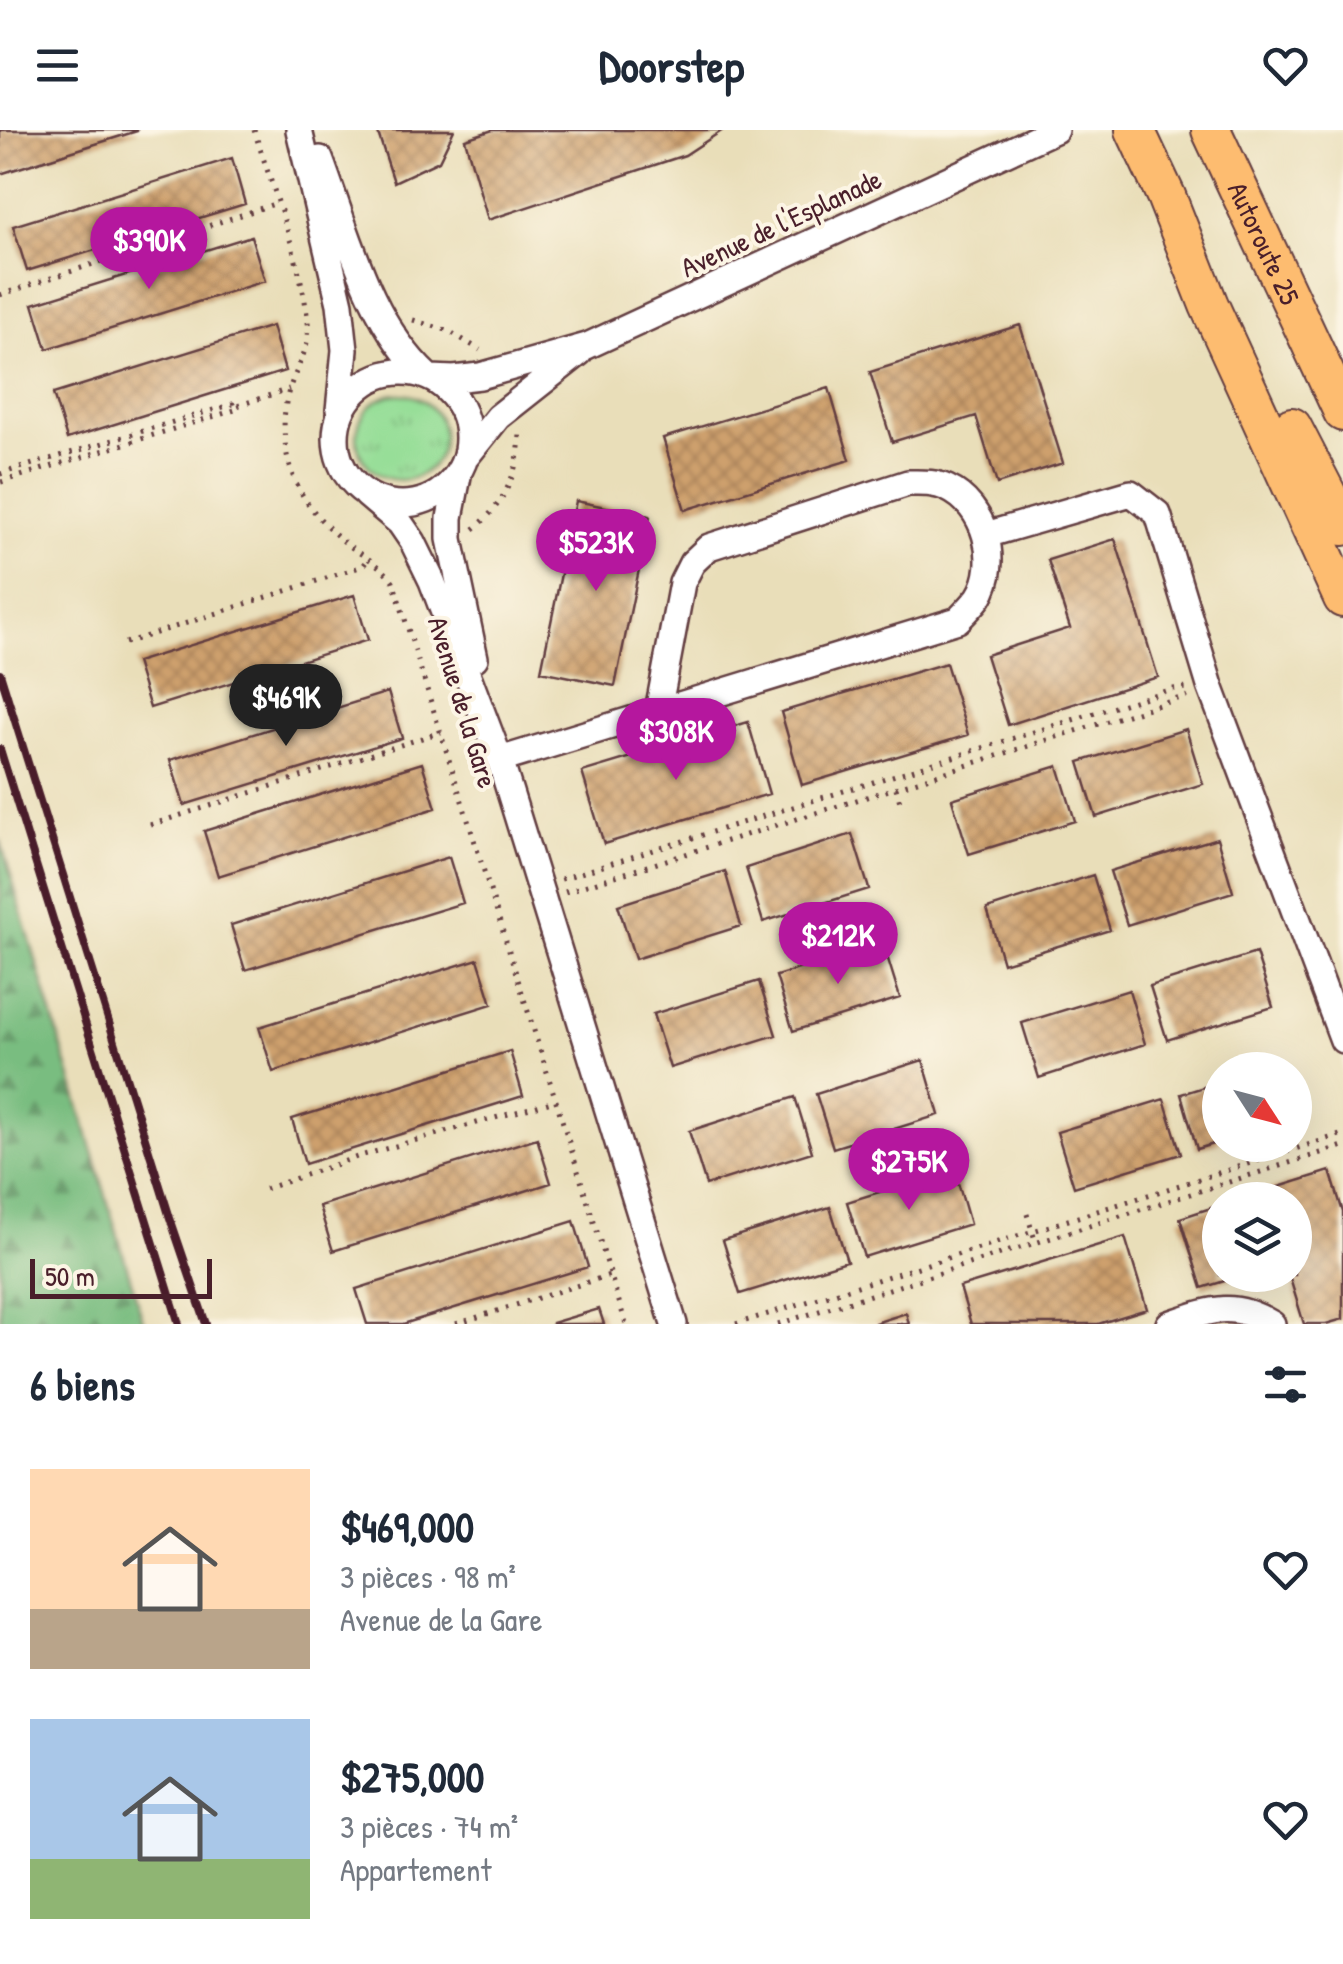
<!DOCTYPE html>
<html lang="fr">
<meta charset="utf-8">
<style>
:root{--surface:#fff;--page:#f6f6f7;--text:#1f2937;--muted:#747a83;--accent:#b5179e}
body{margin:0;font-family:"Patrick Hand",sans-serif;background:var(--page);color:var(--text);height:100vh;display:flex;flex-direction:column;font-size:38px;white-space:nowrap}
*{box-sizing:border-box;margin:0}
p{font-size:32px;color:var(--muted)}
.icon{flex:none;width:55px;height:55px;fill:none;stroke:currentColor;stroke-width:2;stroke-linecap:round;stroke-linejoin:round}
.map{position:relative;height:1194px;overflow:hidden}
.panel{display:flex;flex-direction:column;background:var(--surface);flex:1}
.panel>*{flex:none}
.needle{width:65px;rotate:126deg}
.controls{position:absolute;left:1202px;top:922px;display:grid;gap:20px}
.controls a{display:grid;place-items:center;width:110px;height:110px;border-radius:50%;background:var(--surface);box-shadow:0 10px 40px #0002;font-size:50px}
.scale{position:absolute;left:30px;bottom:25px;width:182px;box-sizing:border-box;padding-left:10px;border:5px solid #4a1f2b;border-top:0;font-size:28px;line-height:35px;white-space:nowrap;color:#4a1f2b;-webkit-text-stroke:8px #fcf5e5;paint-order:stroke}
.price{position:absolute;translate:-50% -85px;padding:0 22px;border-radius:35px;background:var(--accent);color:#fff;font-size:32px;line-height:65px;filter:drop-shadow(0 2px 5px #0008)}
.price::after{content:'';position:absolute;left:50%;top:60px;width:30px;height:22px;margin-left:-15px;background:inherit;clip-path:polygon(0 0,100% 0,50% 100%)}
.price.active{background:#222;color:#fff}
ul{padding:0;list-style:none}
li{display:flex;align-items:center;gap:30px;height:250px;padding:0 30px}
li span{display:grid;place-items:center;flex:none;width:280px;height:200px;border-radius:0px;color:#555}
li>.icon{margin-inline-start:auto}
span .icon{width:120px;height:120px;fill:#fffc;stroke-width:1}
li b{font-size:42px}
h2{display:flex;justify-content:space-between;align-items:center;height:120px;padding:0 30px;font-size:42px}
header{display:flex;justify-content:space-between;align-items:center;height:130px;padding:0 30px;background:var(--surface);font-size:45px;font-weight:700}
.map>svg:first-child{display:block}
</style>
<header><svg class="icon" aria-label="menu" viewBox="0 0 24 24"><path d="M4 6h16M4 12h16M4 18h16"/></svg>Doorstep<svg class="icon" aria-label="heart" viewBox="0 0 24 24"><path d="M12 20l-8-8c-3-5 5-10 8-4 3-6 11-1 8 4z"/></svg></header>
<div class="map">
<svg width="1343" height="1194" viewBox="0 0 1343 1194">
<defs>
<pattern id="grass-tufts" width="24" height="20" patternUnits="userSpaceOnUse" patternTransform="scale(2.5)"><rect width="24" height="20" fill="#97de98"/><path d="M3 7l-1-3M5 7V3M7 7l1-3M15 17l-1-3M17 17v-4M19 17l1-3" fill="none" stroke="#84be83"/></pattern>
<pattern id="forest-firs" width="22" height="20" patternUnits="userSpaceOnUse" patternTransform="scale(2.5)"><rect width="22" height="20" fill="#79bd80"/><path d="M5 1l3.5 6h-7zM16 11l3.5 6h-7z" fill="#659969"/></pattern>
<pattern id="building-cross-hatch" width="8" height="8" patternUnits="userSpaceOnUse" patternTransform="scale(2.5)"><rect width="8" height="8" fill="#cea06d"/><path d="M0 0l8 8M0 8l8-8" fill="none" stroke="#a9825a"/></pattern>
</defs>
<rect width="100%" height="100%" fill="#fcf5e5"/>
<filter id="ink" filterUnits="userSpaceOnUse"><feTurbulence type="fractalNoise" baseFrequency=".01" numOctaves="2"/><feDisplacementMap in="SourceGraphic" scale="20" xChannelSelector="R" yChannelSelector="G"/><feConvolveMatrix kernelMatrix="1 2 1 2 8 2 1 2 1" color-interpolation-filters="sRGB"/></filter>
<filter id="wash" filterUnits="userSpaceOnUse"><feTurbulence type="fractalNoise" baseFrequency=".0048" numOctaves="4" result="noise"/><feDisplacementMap in="SourceGraphic" scale="40" xChannelSelector="R" yChannelSelector="G"/><feGaussianBlur stdDeviation="2.25" result="paint"/><feColorMatrix in="noise" values="0 0 0 0 0 0 0 0 0 0 0 0 0 0 0 0 0 1.4 0 .05"/><feComposite in="paint" operator="in"/></filter>
<g filter="url(#wash)">
<rect width="100%" height="100%" fill="#e9deb9"/>
<path fill="url(#grass-tufts)" stroke="#707e62" stroke-width="2.5" d="M357 307a43 43 0 1 1 86 0a43 43 0 1 1-86 0Z"/>
<path fill="url(#forest-firs)" stroke="#626e56" stroke-width="2.5" d="M0,709L144,1194H0Z"/>
<g id="blocks">
<path fill="url(#building-cross-hatch)" d="M0,0H137V1L0,44Z
M377,0H454L439,31L394,52Z
M493,0H723L685,25L488,90L465,9Z
M232,28L245,74L27,141L13,96Z
M251,106L265,151L47,219L33,174Z
M1020,195L1063,333L997,354L976,286L892,312L870,242Z
M272,196L285,241L67,309L53,264Z
M829,258L850,330L685,380L663,308Z
M576,371L650,386L615,556L541,541Z
M1115,409L1158,547L1008,595L986,525L1070,498L1048,430Z
M354,465L368,510L150,578L136,532Z
M946,533L968,605L802,655L781,582Z
M388,562L402,608L184,675L170,630Z
M748,592L769,664L604,714L582,642Z
M1186,599L1203,654L1096,687L1079,632Z
M422,633L436,678L218,746L204,701Z
M1058,636L1075,691L969,724L952,669Z
M852,704L869,759L763,792L746,738Z
M1217,708L1233,762L1127,795L1110,741Z
M449,727L463,773L245,840L231,795Z
M725,741L741,796L635,829L618,775Z
M1093,745L1110,800L1003,833L987,779Z
M883,813L900,868L793,901L776,846Z
M1256,823L1273,877L1167,910L1150,856Z
M478,829L492,874L273,942L259,897Z
M759,851L776,905L670,938L653,884Z
M1129,860L1145,914L1039,948L1022,893Z
M510,921L523,966L305,1034L292,989Z
M923,930L939,985L833,1018L816,964Z
M1220,952V1012L1197,1019L1181,964Z
M795,967L812,1022L706,1055L689,1001Z
M1164,969L1181,1024L1074,1057L1057,1002Z
M537,1008L551,1053L333,1121L319,1076Z
M954,1039L970,1094L864,1127L847,1072Z
M1330,1041L1343,1082V1189L1326,1194H1304L1289,1145H1295V1070L1240,1069Z
M1220,1075V1145L1241,1146L1202,1158L1180,1088Z
M830,1077L847,1131L740,1164L723,1110Z
M574,1091L588,1137L403,1194H367L356,1159Z
M1125,1107L1147,1179L1098,1194H971L960,1157Z
M599,1179L604,1194H552V1193Z
M906,1183L909,1194H875V1193Z"/>
</g>
</g>
<g filter="url(#ink)">
<use href="#blocks" fill-opacity="0" stroke="#623c40" stroke-width="2.5"/>
<g fill="none" stroke-linecap="round" stroke-linejoin="round">
<defs>
<path id="minor" d="M299,0L340,174L345,220L339,280
M320,29C348,103 368,191 427,246
M336 308a66 66 0 1 1 132 0a66 66 0 1 1-132 0Z
M431,248L454,249L480,246L587,216L1055,0
M466,327L498,287L579,223
M459,341L450,388V409L475,528
M367,365L400,393L413,412L432,451L500,630L674,1194
M986,405L1131,363L1158,384L1210,556L1343,910
M500,630L958,490C965,483 973,475 979,467C1001,432 985,375 947,358C934,352 922,353 908,353L709,417L692,433L682,453L658,581
M1169,1194C1211,1180 1232,1170 1272,1194"/>
<g id="highway">
<path d="M1135,0L1166,66L1209,175L1343,468"/>
<path id="s1" d="M1211,0L1343,282"/>
<path d="M1292,297L1343,396"/>
</g>
</defs>
<use href="#minor" stroke="#623c40" stroke-width="30"/>
<use href="#highway" stroke="#623c40" stroke-width="42"/>
<path stroke="#623c40" stroke-width="5" stroke-dasharray="2.5 8" stroke-linecap="butt" d="M254,0C273,60 301,129 308,192C311,216 298,235 290,257C280,286 283,327 297,355C309,380 334,406 358,422C372,431 383,438 393,451L626,1194
M0,165L277,73
M413,190L449,201L480,220
M0,344L233,274L234,277
M1,352L235,280L234,277L289,259
M474,399C505,374 520,340 520,300
M125,513L363,436L369,428
M896,658L900,672
M150,695L441,602
M561,749L1172,559L1189,558
M565,762L1187,566
M265,1059L360,1026L555,971
M1027,1084L1036,1113
M456,1194L610,1145
M736,1194L1343,1004
M778,1194L1343,1016"/>
<use href="#minor" stroke="#fff" stroke-width="25"/>
<use href="#highway" stroke="#fdbc70" stroke-width="38"/>
<path stroke="#4a1f2b" stroke-width="8" d="M0,543L170,1088L206,1194
M0,619L179,1194"/>
</g>
</g>
<g text-anchor="middle" stroke-width="8" stroke-linejoin="round" paint-order="stroke">
<g font-size="28" fill="#4a1f2b" stroke="#fcf5e5">
<text transform="translate(781 93) rotate(-25)" y="10">Avenue de l'Esplanade</text>
<text dy="10" stroke="none"><textPath href="#s1" startOffset="125">Autoroute 25</textPath></text>
<text transform="translate(463 572) rotate(73)" y="10">Avenue de la Gare</text>
</g>
</g>
</svg>
<div class="controls">
<a><svg class="needle" viewBox="-14 -14 28 28"><path d="M0-13l5 13h-10z" fill="#e53935"/><path d="M0 13l5-13h-10z" fill="#747a83"/></svg></a>
<a><svg class="icon" aria-label="layers" viewBox="0 0 24 24"><path d="M12 4l9 5-9 5-9-5zM3 14l9 5 9-5"/></svg></a>
</div>
<div class="scale">50 m</div>
<b class="price" style="left:149px;top:162px">$390K</b>
<b class="price" style="left:596px;top:464px">$523K</b>
<b class="price active" style="left:286px;top:619px">$469K</b>
<b class="price" style="left:676px;top:653px">$308K</b>
<b class="price" style="left:838px;top:857px">$212K</b>
<b class="price" style="left:909px;top:1083px">$275K</b>
</div>
<section class="panel">
<h2>6 biens<svg class="icon" aria-label="filters" viewBox="0 0 24 24"><path d="M4 7h16M4 17h16"/><circle cx="9" cy="7" r="2"/><circle cx="15" cy="17" r="2"/></svg></h2>
<ul>
<li><span style="background:linear-gradient(#ffd9b3 70%,#b9a48a 0)"><svg class="icon" aria-label="home" viewBox="0 0 24 24"><path d="M3 11l9-7 9 7M6 9v11h12V9"/></svg></span><div><b>$469,000</b><p>3 pièces · 98 m²</p><p>Avenue de la Gare</p></div><svg class="icon" aria-label="heart" viewBox="0 0 24 24"><path d="M12 20l-8-8c-3-5 5-10 8-4 3-6 11-1 8 4z"/></svg></li>
<li><span style="background:linear-gradient(#a9c7e8 70%,#8fb573 0)"><svg class="icon" aria-label="home" viewBox="0 0 24 24"><path d="M3 11l9-7 9 7M6 9v11h12V9"/></svg></span><div><b>$275,000</b><p>3 pièces · 74 m²</p><p>Appartement</p></div><svg class="icon" aria-label="heart" viewBox="0 0 24 24"><path d="M12 20l-8-8c-3-5 5-10 8-4 3-6 11-1 8 4z"/></svg></li>
</ul>
</section>
